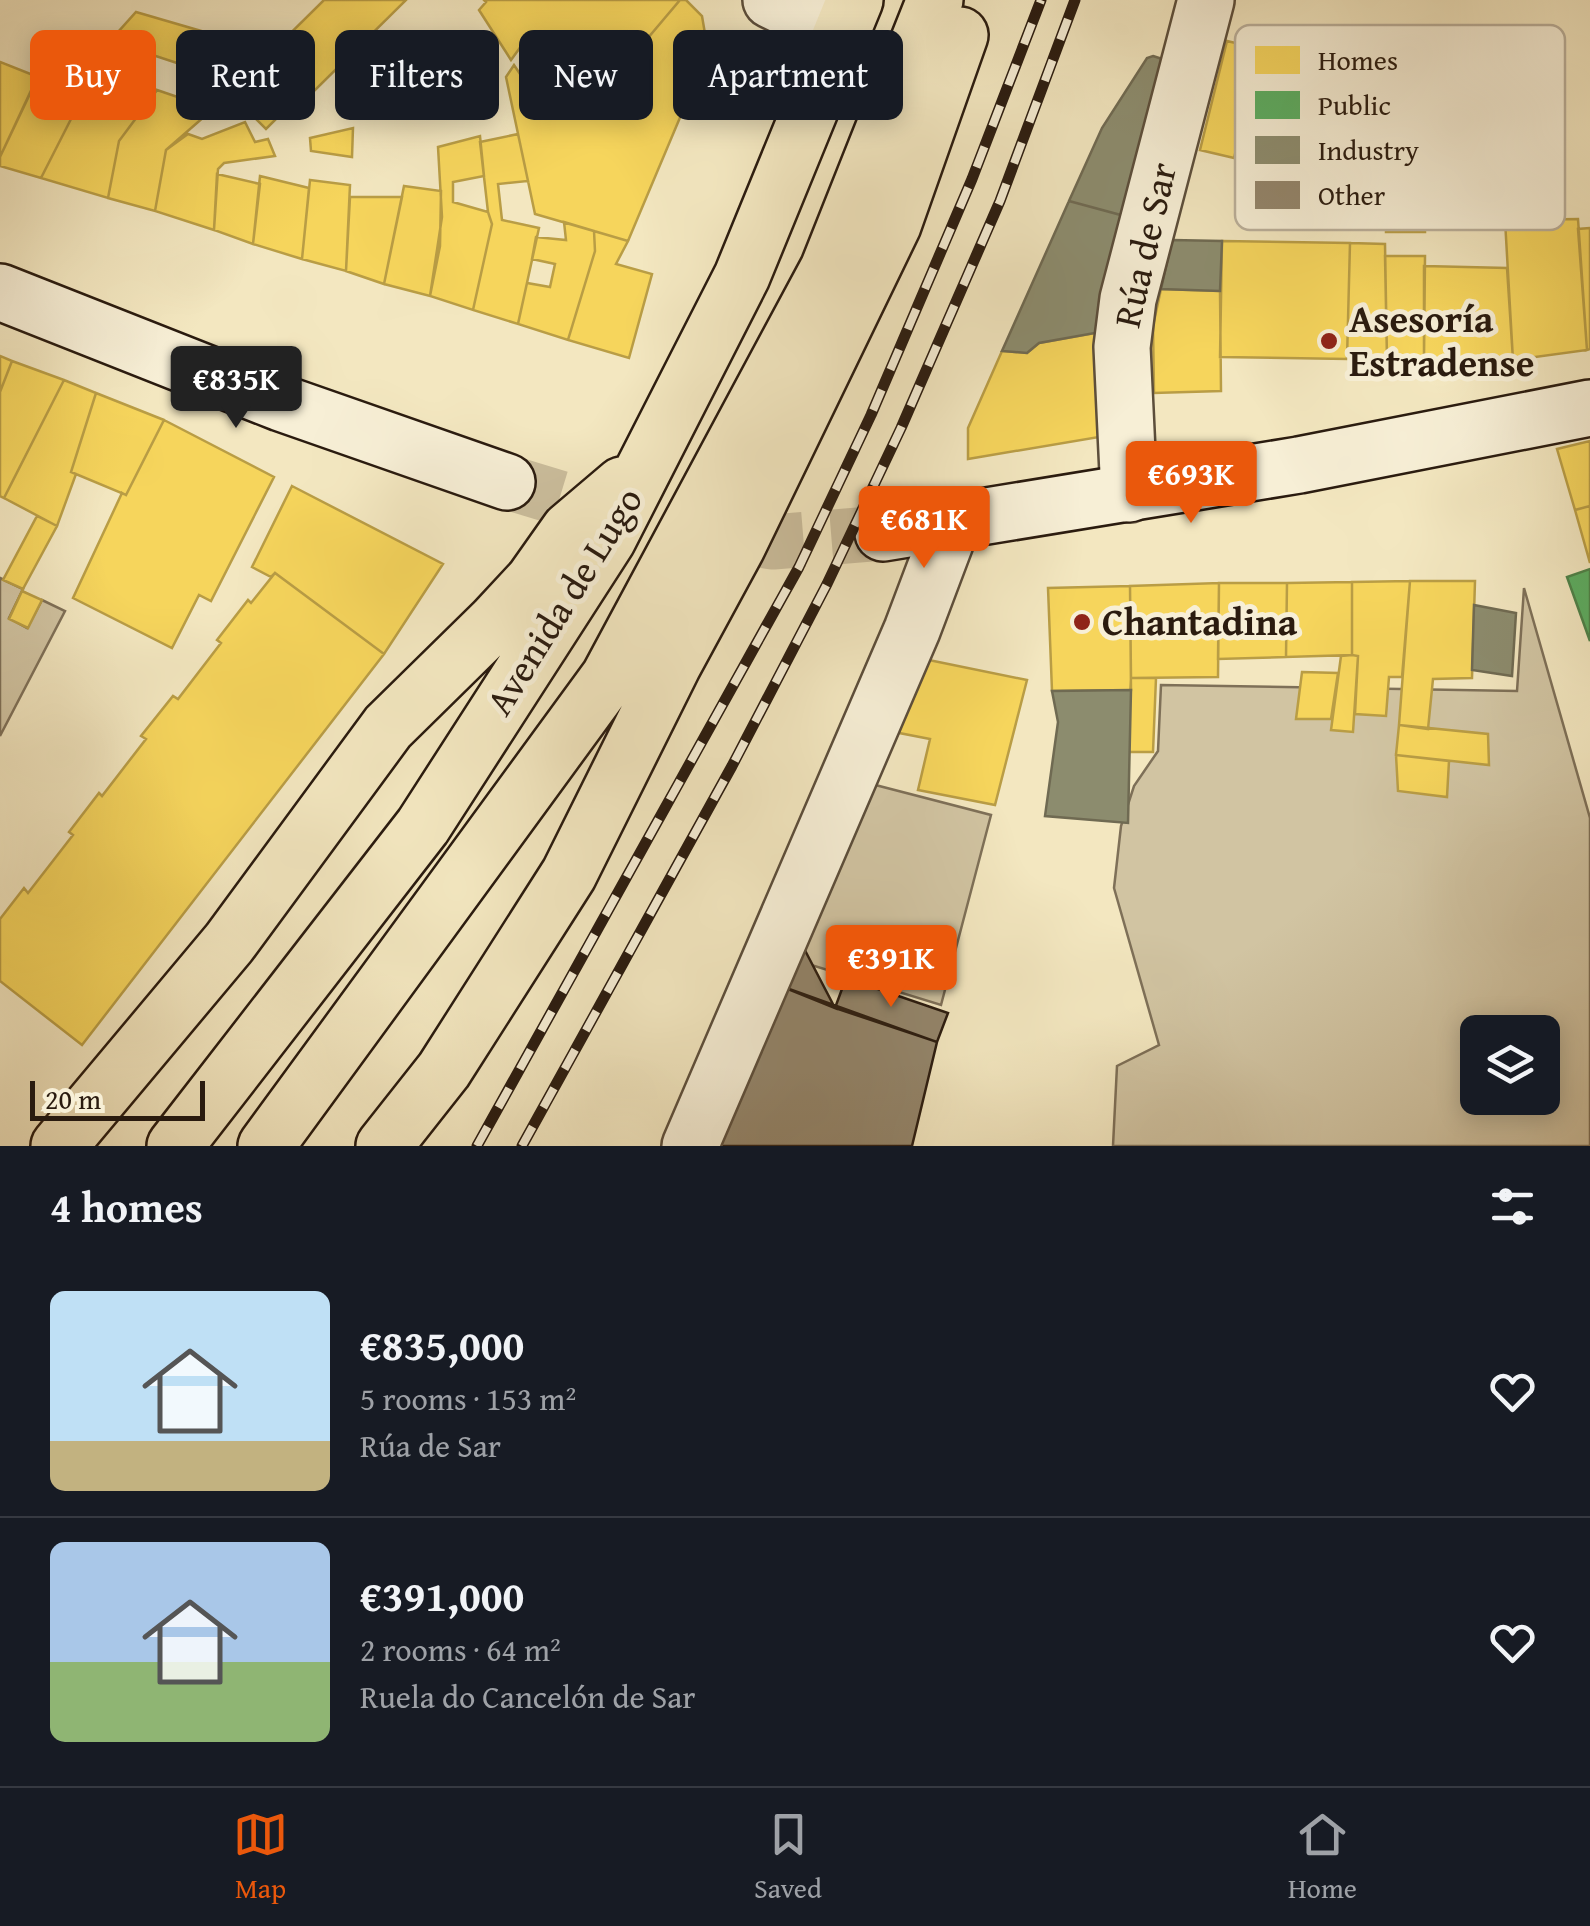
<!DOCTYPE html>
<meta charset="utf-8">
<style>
:root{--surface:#171b24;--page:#242831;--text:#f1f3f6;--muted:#9ea1a6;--line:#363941;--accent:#ea580c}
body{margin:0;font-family:"Gentium Book Plus",serif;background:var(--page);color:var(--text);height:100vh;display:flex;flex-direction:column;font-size:38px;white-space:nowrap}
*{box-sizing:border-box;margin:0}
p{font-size:32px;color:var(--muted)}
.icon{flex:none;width:55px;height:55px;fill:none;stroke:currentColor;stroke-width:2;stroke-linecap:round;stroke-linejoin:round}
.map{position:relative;height:1146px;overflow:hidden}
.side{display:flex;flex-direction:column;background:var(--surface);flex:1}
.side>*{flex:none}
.banner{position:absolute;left:30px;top:30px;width:1000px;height:90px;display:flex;gap:20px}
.buttons{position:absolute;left:1460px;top:1015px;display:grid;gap:20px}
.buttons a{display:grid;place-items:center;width:100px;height:100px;border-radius:15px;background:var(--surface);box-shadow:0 5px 25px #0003;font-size:50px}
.scale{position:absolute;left:30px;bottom:25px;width:175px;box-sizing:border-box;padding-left:10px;border:5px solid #2a1b0f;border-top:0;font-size:28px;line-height:35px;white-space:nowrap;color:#2a1b0f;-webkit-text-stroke:8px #f7efd6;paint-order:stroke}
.price{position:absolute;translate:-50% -85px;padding:0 22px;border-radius:10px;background:var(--accent);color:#fff;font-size:32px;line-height:65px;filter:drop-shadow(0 2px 5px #0008)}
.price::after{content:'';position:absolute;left:50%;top:60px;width:30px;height:22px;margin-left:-15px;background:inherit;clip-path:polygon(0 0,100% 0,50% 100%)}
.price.current{background:#222;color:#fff}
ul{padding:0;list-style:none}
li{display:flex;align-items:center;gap:30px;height:250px;padding:0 50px}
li+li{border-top:2px solid var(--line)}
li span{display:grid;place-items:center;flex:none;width:280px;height:200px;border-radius:15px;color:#555}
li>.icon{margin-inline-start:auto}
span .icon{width:120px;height:120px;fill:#fffc;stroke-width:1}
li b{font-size:42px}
h2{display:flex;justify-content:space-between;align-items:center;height:120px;padding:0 50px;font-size:42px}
.tag{padding:0 35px;border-radius:15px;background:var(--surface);box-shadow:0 5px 25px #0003;font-size:35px;line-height:90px}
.tag.current{background:var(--accent);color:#fff}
.tabs{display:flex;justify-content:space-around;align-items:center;height:140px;border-top:2px solid var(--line);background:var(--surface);font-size:28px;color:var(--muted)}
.tabs a{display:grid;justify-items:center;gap:5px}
.tabs .current{color:var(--accent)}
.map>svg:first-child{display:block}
</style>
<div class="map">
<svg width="1590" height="1146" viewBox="0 0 1590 1146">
<rect width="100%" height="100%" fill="#f3e7c0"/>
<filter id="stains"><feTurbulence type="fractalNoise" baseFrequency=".002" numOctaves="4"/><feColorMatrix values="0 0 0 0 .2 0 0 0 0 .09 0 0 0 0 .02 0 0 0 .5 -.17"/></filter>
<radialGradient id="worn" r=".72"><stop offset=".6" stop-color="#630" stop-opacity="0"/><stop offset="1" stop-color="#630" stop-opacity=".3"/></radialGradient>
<path fill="#d1c4a2" stroke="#7e7058" stroke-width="2.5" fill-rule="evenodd" d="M0,578L23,589L9,618L27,628L42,600L65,611L0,736Z
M1524,588L1590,818V1146H1113L1117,1066L1159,1045L1114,888L1121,826L1134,786L1158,751L1161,685L1517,691ZM1478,1032H1542V1098H1478Z
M860,781L991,815L941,1005L782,956Z"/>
<path fill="#f6d55c" stroke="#b99d45" stroke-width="2.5" d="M324,0H406L305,100L300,95L266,129L230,93Z
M484,0H680L647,39L623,57L603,97L554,75L556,65L527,38L511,60L479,10L486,2Z
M680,0H686L702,16L708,51L628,241L535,214L506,77L514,65L520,74L547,83L554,75L603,97L623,57L647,39Z
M136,12L208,33L180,64L110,41Z
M55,39L102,58L41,178L0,166V157Z
M1227,41L1261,49L1234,158L1200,150Z
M0,62L38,77L0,157Z
M97,68L157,90L119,141L108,198L41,178Z
M157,90L213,109L166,150L155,211L108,198L119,141Z
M245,122L255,142L268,139L275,156L224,163L218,169L214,230L155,211L166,150L188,134L202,139Z
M353,128L352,157L311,151L310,138Z
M518,134L528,181L498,184L502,220L539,228L518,324L473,310L492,224L488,212L480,142Z
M480,136L484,176L453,182V202L488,212L492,224L473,310L430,296L442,217L438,147Z
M217,174L260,184L253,244L214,230Z
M260,176L309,188L302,259L253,244Z
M310,180L350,185L346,271L302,259Z
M404,186L441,191L440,246L430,296L384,284Z
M1386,195H1425V232H1386Z
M350,197H402L384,284L346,271Z
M1578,219L1587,350L1513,360L1505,220Z
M564,222L594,231L595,251L568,340L518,324L527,283L550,287L555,264L532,259L536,237L566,240Z
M1590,228V349L1587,350L1578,229Z
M594,231L628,241L616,264L652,274L629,358L568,340L595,251Z
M1222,241L1350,243L1347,359L1220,357Z
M1350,243L1385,244L1387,360L1347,359Z
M1385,256H1425L1424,360H1387Z
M1424,266L1507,268L1513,360H1424Z
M1161,289L1220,291L1221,391L1154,393L1153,326Z
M1095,333L1105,400V436L968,459V428L1002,351L1027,353L1039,343Z
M0,356L12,361L0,392Z
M12,361L64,380L4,498L0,496V392Z
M64,380L96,393L71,472L76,474L57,526L4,498Z
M96,393L164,420L126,495L71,472Z
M164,420L274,477L211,601L199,595L172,648L73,598L122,493L126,495Z
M1590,441V506L1575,510L1557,449Z
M292,486L443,564L384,654L275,573L271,577L252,567Z
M1590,506V563L1575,510Z
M37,516L57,526L23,589L3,580Z
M275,573L384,654L82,1045L0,981V919L24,888L28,893L73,835L69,832L99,793L102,796L146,739L141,736L173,696L178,699L221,643L217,640L248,600L251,603Z
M1410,581L1402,677H1389L1386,716L1355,714L1358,656L1352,655V582Z
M1410,581H1475L1472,678L1433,679L1428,729L1399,725Z
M1352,582V655L1286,657L1287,583Z
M1219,583H1287L1286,657L1218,659Z
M1219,583L1218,677L1131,678L1130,586Z
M1130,586L1131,690L1052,691L1048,588Z
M22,591L42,600L28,628L9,619Z
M1352,655L1358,656L1353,732L1331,730L1341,656Z
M919,658L1027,680L995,805L918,790L930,739L889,731Z
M1302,672L1338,673L1331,719H1296Z
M1131,678H1156L1153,752H1127Z
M1399,725L1488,734L1489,765L1396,755Z
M1396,755L1449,761L1447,797L1398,791Z"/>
<path fill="#5aae61" stroke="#4c8248" stroke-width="2.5" d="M1590,569V641L1567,577Z"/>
<path fill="#8c8c6e" stroke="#6f6a52" stroke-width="2.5" d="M1153,56L1172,62L1128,217L1069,201L1102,128L1147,58Z
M1069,201L1128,217L1095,333L1039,343L1027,353L1002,351Z
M1172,240L1222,241L1220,291L1161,289Z
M1474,605L1516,613L1512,676L1472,670Z
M1131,690L1128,823L1045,816L1058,722L1052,691Z"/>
<path fill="#93856b" stroke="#2a1b0f" stroke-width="2.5" d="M797,935L835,1008L778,985Z
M846,978L948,1013L937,1042L835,1008Z
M778,985L937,1042L912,1146H716Z"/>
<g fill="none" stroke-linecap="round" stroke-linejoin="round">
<path stroke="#cbbe9d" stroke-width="55" stroke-dasharray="55 28" stroke-linecap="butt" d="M507,482L638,522L773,542L883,533"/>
<defs>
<path id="street" d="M771,0L843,35
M1129,494L1122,347L1128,299L1206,0
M690,1146L912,630L952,524"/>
<path id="secondary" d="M0,292L281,403L507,482
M883,533L1299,465L1590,408"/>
<path id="highway" d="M59,1146L229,943L388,727L495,622L533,581L569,530L622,485
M175,1146L423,826L608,539L742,276L855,0
M266,1146L609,677L828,269L935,0
M384,1146L444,1070L569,874L673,665L737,547L893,225L960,35"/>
</defs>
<use href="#street" stroke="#5c4e3b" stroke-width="60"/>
<use href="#secondary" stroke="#2a1b0f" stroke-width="60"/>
<use href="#highway" stroke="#2a1b0f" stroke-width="60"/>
<use href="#street" stroke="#f7efd6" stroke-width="55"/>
<use href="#secondary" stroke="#f7efd6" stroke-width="55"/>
<use href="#highway" stroke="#f3e7c0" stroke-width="55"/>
<defs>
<path id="rail" d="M477,1146L799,567L871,415L972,179L1041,0
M522,1146L732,766L827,584L901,428L1000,201L1075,0"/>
</defs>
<use href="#rail" stroke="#2a1b0f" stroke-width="11"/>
<use href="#rail" stroke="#f7efd6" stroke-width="8" stroke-dasharray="22" stroke-linecap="butt"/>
</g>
<g fill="#8f2418" stroke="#f7efd6" stroke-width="4">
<circle cx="1329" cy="341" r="10"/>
<circle cx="1082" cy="622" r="10"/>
</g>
<g text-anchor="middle" stroke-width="10" stroke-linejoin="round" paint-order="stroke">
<g font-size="38" fill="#2a1b0f" stroke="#f7efd6">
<text transform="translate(1145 245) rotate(-77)" y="13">Rúa de Sar</text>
<text transform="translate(564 601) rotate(-58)" y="13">Avenida de Lugo</text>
</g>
<g font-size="38" font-weight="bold" fill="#2a1b0f" stroke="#f7efd6" text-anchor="start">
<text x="1349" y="332">Asesoría<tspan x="1349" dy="44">Estradense</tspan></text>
<text x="1102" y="635">Chantadina</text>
</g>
</g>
<rect x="1235" y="25" width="330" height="205" rx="15" fill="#f7efd6" stroke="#baaf9a" stroke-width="2.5"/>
<rect x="1255" y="46" width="45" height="28" fill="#f6d55c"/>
<rect x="1255" y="91" width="45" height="28" fill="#5aae61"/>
<rect x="1255" y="136" width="45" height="28" fill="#8c8c6e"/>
<rect x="1255" y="181" width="45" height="28" fill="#93856b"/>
<g font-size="28" fill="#2a1b0f">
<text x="1318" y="70">Homes</text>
<text x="1318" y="115">Public</text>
<text x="1318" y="160">Industry</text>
<text x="1318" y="205">Other</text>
</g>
<rect width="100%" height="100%" filter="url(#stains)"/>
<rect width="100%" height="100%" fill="url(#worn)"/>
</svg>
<div class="buttons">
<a><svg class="icon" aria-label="layers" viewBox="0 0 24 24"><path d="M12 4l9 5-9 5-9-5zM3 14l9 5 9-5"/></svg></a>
</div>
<div class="scale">20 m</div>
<b class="price current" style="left:236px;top:431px">€835K</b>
<b class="price" style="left:1191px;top:526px">€693K</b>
<b class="price" style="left:924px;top:571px">€681K</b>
<b class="price" style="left:891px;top:1010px">€391K</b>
<div class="banner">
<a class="tag current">Buy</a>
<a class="tag">Rent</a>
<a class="tag">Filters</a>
<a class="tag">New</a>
<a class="tag">Apartment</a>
</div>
</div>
<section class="side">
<h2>4 homes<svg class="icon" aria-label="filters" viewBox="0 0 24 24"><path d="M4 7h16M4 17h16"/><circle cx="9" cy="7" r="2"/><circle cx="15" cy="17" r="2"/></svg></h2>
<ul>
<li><span style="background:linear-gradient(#bfe0f5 75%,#c2b280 0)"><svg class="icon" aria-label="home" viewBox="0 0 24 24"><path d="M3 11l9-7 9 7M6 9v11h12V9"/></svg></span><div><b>€835,000</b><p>5 rooms · 153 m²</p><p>Rúa de Sar</p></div><svg class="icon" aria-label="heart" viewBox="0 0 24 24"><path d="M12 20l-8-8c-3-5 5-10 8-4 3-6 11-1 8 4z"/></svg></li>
<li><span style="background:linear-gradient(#a9c7e8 60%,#8fb573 0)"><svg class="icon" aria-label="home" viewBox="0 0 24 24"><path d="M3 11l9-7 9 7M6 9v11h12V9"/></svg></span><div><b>€391,000</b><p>2 rooms · 64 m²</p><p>Ruela do Cancelón de Sar</p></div><svg class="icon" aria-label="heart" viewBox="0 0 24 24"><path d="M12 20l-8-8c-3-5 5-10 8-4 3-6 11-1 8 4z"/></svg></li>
</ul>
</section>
<nav class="tabs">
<a class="current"><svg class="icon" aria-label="map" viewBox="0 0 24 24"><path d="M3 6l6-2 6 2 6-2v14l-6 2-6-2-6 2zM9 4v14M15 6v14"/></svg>Map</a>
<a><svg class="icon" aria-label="saved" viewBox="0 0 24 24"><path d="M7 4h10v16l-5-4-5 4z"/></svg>Saved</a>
<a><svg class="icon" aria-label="home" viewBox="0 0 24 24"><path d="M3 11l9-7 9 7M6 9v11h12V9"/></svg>Home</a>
</nav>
